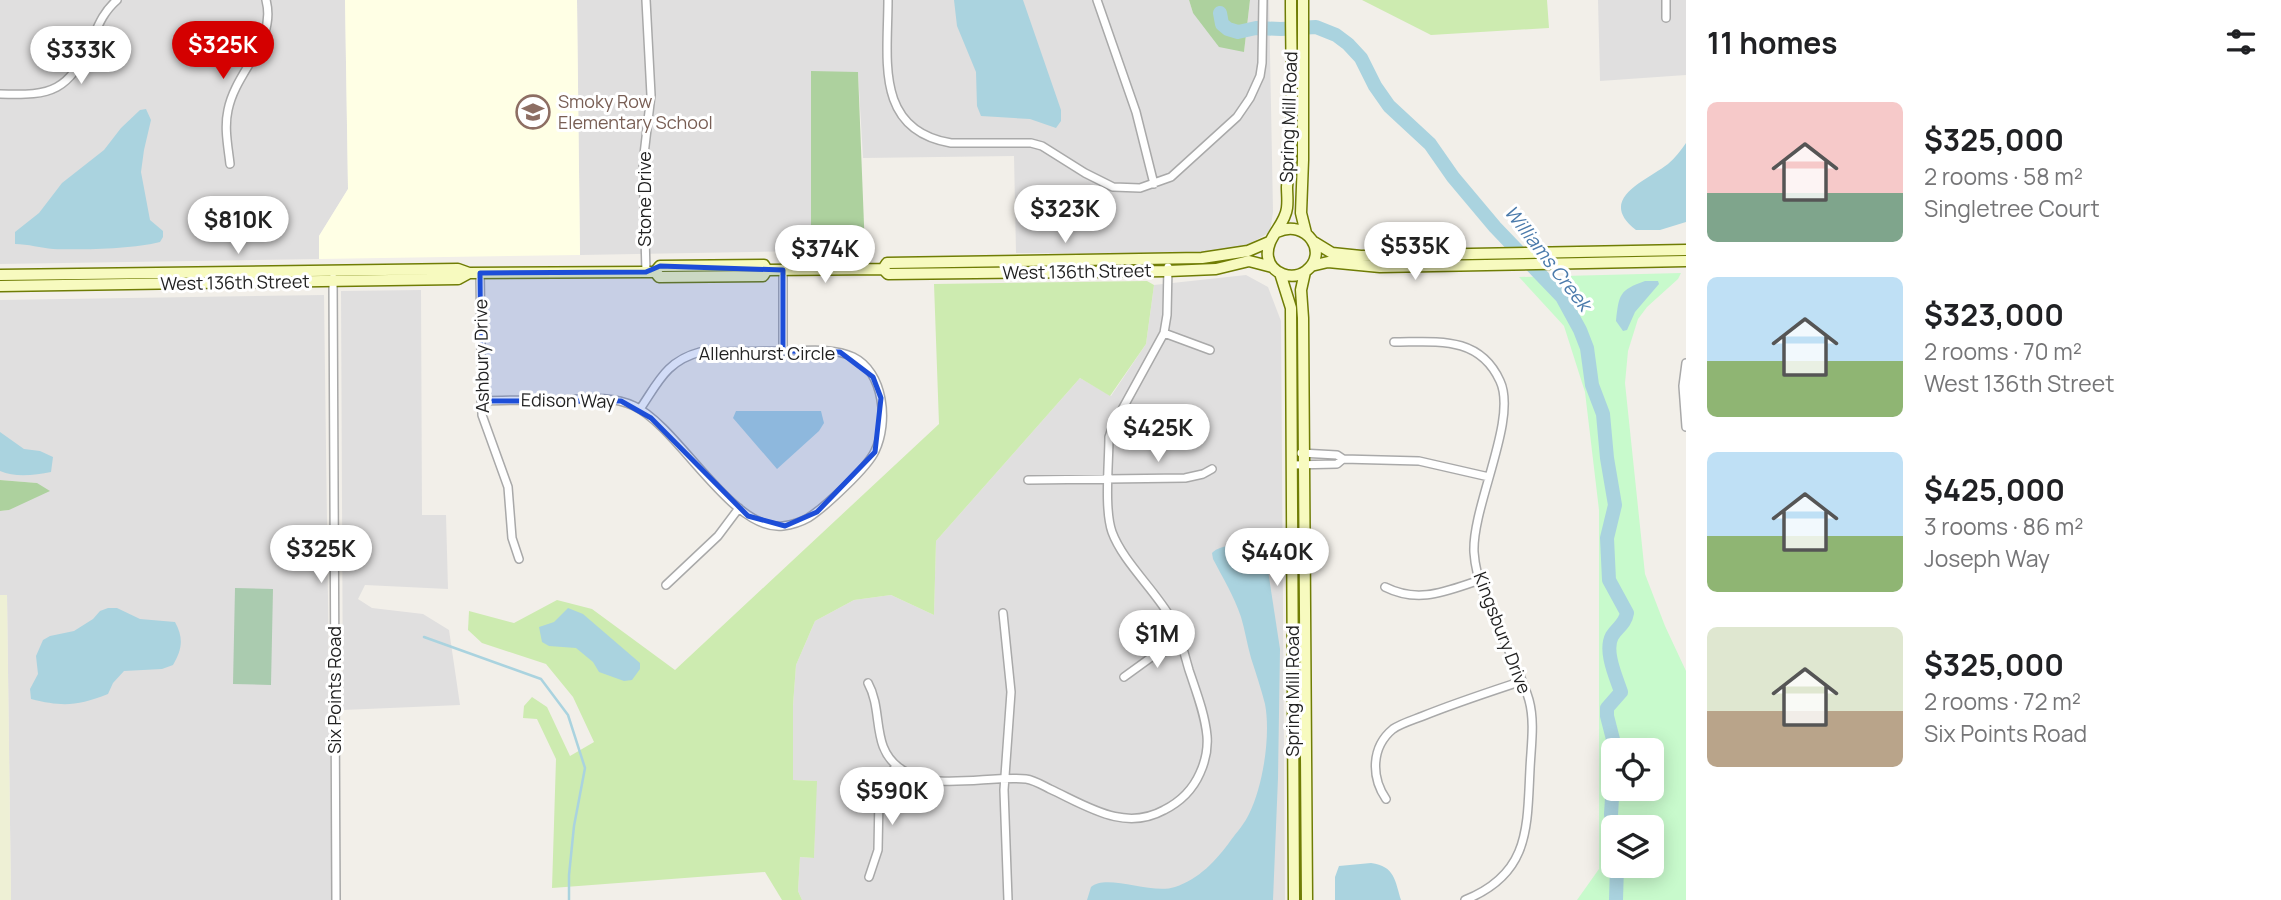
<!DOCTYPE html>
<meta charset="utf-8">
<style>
:root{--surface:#fff;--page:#f6f6f6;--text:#202124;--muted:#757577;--accent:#d40000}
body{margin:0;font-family:Manrope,sans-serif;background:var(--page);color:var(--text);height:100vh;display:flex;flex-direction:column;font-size:26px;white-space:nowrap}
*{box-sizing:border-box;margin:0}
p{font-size:23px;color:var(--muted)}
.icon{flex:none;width:38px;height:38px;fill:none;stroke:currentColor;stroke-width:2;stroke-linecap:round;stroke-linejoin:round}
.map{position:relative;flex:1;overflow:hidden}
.details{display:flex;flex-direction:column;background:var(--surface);width:595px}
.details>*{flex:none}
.controls{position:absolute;left:1601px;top:738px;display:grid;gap:14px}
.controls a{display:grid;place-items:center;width:63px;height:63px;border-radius:10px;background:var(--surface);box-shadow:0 4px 18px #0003;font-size:35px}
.price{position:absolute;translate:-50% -60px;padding:0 16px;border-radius:24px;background:#fff;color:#222;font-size:23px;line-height:46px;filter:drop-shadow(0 2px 4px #0008)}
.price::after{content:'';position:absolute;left:50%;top:42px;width:21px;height:16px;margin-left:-10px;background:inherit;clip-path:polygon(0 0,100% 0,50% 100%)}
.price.selected{background:var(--accent);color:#fff}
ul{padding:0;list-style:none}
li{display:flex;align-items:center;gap:21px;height:175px;padding:0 21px}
li span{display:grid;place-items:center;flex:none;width:196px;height:140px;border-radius:10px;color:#555}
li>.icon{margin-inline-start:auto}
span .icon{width:84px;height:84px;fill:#fffc;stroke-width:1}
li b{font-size:30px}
h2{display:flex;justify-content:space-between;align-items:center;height:84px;padding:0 21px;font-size:30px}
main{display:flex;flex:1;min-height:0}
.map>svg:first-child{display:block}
</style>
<main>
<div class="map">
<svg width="1686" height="900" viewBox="0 0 1686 900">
<rect width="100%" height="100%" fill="#f2efe9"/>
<path fill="#e0dfdf" d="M0,0H345L348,189L319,236V259L0,264Z
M577,0H1189L1193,13L1244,52L1250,0H1269L1273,212L1270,232L1241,249L1211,254L1016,253L1014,156L863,158L858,72H811V251L580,255Z
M1598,0H1686V75L1600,81Z
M1246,275L1268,287L1281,321L1285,900H802L798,891L800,857L814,858L816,781L793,780V705L796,665L815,621L854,600L891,595L934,615L936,541L1080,378L1111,396L1146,344L1154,285Z
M421,290L422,515H446L448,589L365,585L358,599L372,608L423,614L449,630L460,705L343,710L341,291Z
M324,295L332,900H11L7,595H0V511L9,510L37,483L0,480V300Z"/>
<path fill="#ffffe5" d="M345,0H577L580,255L319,259V236L348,189Z"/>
<path fill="#eef0d5" d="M0,595H7L11,900H0Z"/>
<path fill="#cdebb0" d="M1362,0H1547L1549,28L1431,35Z
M1147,281L1154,285L1146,344L1110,396L1080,378L936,541L934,615L891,595L854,600L815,621L796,665L793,705V780L817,781L814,858L800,857L798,891L802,900H782L765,872L552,888L556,759L537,719L523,718L524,706L532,697L547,707L570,756L594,742L573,697L546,664L482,643L468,630L469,611L514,623L557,600L592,609L675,670L939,424L934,284Z"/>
<path fill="#add19e" d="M1189,0H1250L1244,52L1219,47L1193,13Z
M811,71L858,72L865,250L811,251Z
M0,480L37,483L50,491L9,510L0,511Z"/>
<path fill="#aacbaf" d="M235,588L273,589L271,685L233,684Z"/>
<path fill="#c8facc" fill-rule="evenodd" d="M1681,273L1678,279L1647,307L1638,319L1628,351L1625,383L1645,574L1665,626L1686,671V900H1577L1599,869V510L1585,392L1564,326L1519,277ZM1614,751H1652V789H1614ZM1614,828H1652V866H1614Z"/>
<path fill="#aad3df" d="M954,0H1023L1061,110V121L1056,128L1030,119L981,116L977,106L976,72L957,26Z
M146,109L151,120L144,150L141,172L150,220L163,231V237L160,242C132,249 83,250 53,249C41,248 28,244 15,244V232L39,213L62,183L104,150L121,128L140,110Z
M1686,143V222L1660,230H1636C1596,199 1646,181 1668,164C1675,158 1681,150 1686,143Z
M1645,281H1658L1659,284L1635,312L1627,330L1623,331L1616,321C1619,295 1619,290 1645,281Z
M736,411H821L824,423L819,431L777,469L733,418Z
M0,432L24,449L40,451L53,457L51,472C35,475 16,478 0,471Z
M1252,545L1265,551L1280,649L1278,778L1273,900H1087L1091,887C1107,873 1151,895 1175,887C1199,879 1216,861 1231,840C1237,832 1245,823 1249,814C1263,786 1271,735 1265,704C1261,689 1256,673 1251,658C1247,644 1245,630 1241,617C1234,596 1223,578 1213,559L1212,553C1222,543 1239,546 1252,545Z
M108,608H117L140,619L175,622C184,638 182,650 173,665L162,669L124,671L113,683L108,694C77,706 63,707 31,699L30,689L38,674L36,656L43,640L50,636L74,631L93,619L100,611Z
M568,608L583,614L640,663V669L632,680L624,681L599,672L593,662L576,648L549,646L542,642L539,627L554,622Z
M1371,863C1395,866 1395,881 1401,900H1335V877L1339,866Z"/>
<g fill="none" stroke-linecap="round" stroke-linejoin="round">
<path stroke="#aad3df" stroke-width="2.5" d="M424,637L541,679L568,715L585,768L574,826L569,875V900"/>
<path stroke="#aad3df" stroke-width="14" d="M1220,13L1222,24L1228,29L1238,32L1256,28L1281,29L1316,27L1336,35L1348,44L1361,58L1375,86L1389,106L1430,144L1453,177L1495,227L1562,297L1580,330L1587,348L1592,385L1603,414L1607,458L1615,505L1607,538L1609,580L1627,613C1625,625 1617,627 1612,636C1604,651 1616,677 1621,692L1607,708V716L1616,751
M1614,767L1611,814L1614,842
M1616,900L1617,866"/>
<defs>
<path id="street" d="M888,0C888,59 874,130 951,143H1031L1042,146L1085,173L1113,187L1140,188L1171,177L1237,117L1250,98L1260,76L1262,63L1263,0
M1097,0L1136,112L1154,184
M1666,18V0
M0,94C53,96 68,91 91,42C98,26 103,12 117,0
M230,164C228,146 224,128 228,110C236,70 277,42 266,0
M783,270V351
M646,272L643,163L651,95L646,0
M480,273L482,415L508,487L512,538L519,559
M333,278L336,900
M1164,333L1210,350
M1394,342C1436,342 1479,335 1500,381C1518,419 1472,506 1474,552C1477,601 1515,652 1529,700C1535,722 1531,746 1530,769C1527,828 1530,874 1465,900
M1686,363L1683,386L1686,427
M481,401C508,400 534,400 561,400C585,399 611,395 634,406C679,427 732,532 783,526C791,525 801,522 808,518C824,508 868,467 875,451C889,422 884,372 853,357C832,347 806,351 784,351C756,351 728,352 700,352C666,361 658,383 640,409
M1301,453L1337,455L1343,459L1419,461L1489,477
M1292,465L1337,464L1343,459
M1028,480L1185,478L1203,474L1212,469
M666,585L718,536L739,508
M1385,587C1419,604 1446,591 1480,580
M1003,613L1011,692L1004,790L1008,900
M1124,677L1153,656L1181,645
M868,683C884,712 870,748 901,769C932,792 989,775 1026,779C1034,780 1042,785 1050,789C1087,806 1124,832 1164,810C1180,802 1193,789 1200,773C1205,762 1208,748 1207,736C1205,714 1196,691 1189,670C1184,653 1180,635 1172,620C1156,591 1123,562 1112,532C1104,509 1109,463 1109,437L1113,426L1164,333L1167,315L1168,267
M1386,799C1371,777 1371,747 1393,729C1402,723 1413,720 1423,716C1455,703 1489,692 1522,681
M869,877L878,850L879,797L885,781L896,766"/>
<path id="secondary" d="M1303,0V160L1301,213L1306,233
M1277,232C1306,218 1330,253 1306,271C1292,281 1271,274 1268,257C1265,238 1285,226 1287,208C1288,201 1287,194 1287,187C1288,175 1290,162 1291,150C1293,100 1291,50 1291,0
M1314,242L1332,253L1361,256L1686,250
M1311,266L1328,262L1380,267L1686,261
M883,269L887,263L1202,258L1248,251L1269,242
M655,272L659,277L763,276L767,270
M1305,272L1301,290L1303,318L1307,900
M1280,273L1291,308L1294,900
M0,275L458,269L469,273L646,272H655L660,266L764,265L767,270L883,269L888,274L1168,271L1216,269L1249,261L1272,267
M0,286L458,279L469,273"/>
</defs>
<use href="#street" stroke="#a9a9a9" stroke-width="10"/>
<use href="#secondary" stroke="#707d05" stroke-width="13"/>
<use href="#street" stroke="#fff" stroke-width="7"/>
<use href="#secondary" stroke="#f7fabf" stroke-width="10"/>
</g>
<path fill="#1d4ed8" fill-opacity="0.2" stroke="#1d4ed8" stroke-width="5" stroke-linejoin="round" d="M660,266L783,270V351L840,352L873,377L881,398L875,452L817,512L785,526L748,516L651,418L621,401H481L480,273L646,272Z"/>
<defs>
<symbol id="school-ring" viewBox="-11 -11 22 22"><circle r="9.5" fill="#fff" stroke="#8d6e63" stroke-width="1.5"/><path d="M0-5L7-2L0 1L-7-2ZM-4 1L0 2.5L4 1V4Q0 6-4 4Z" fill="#8d6e63"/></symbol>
</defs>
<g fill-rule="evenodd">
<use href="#school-ring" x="514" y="93" width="38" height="38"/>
</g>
<g text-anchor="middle" stroke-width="6" stroke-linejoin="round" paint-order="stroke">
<g font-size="18" fill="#785e54" stroke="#fff" text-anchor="start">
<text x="558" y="108">Smoky Row<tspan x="558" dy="21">Elementary School</tspan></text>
</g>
<g font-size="18" fill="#222" stroke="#fff">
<text transform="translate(1289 117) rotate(-88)" y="6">Spring Mill Road</text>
<text transform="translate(645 199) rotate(-90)" y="6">Stone Drive</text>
<text transform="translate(1077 272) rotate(-1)" y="6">West 136th Street</text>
<text transform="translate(235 283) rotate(-1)" y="6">West 136th Street</text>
<text x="767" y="360">Allenhurst Circle</text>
<text transform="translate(482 356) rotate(-91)" y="6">Ashbury Drive</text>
<text transform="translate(568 401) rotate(1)" y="6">Edison Way</text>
<text transform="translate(1502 633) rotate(69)" y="6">Kingsbury Drive</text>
<text transform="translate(335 690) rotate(-90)" y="6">Six Points Road</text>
<text transform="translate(1293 691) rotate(-90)" y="6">Spring Mill Road</text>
</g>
<g font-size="19" font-style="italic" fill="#4a7aab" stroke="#fff">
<text transform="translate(1548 258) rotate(52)" y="7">Williams Creek</text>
</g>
</g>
</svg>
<div class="controls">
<a><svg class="icon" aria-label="locate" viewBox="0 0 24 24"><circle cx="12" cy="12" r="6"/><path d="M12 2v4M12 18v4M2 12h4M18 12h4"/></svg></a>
<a><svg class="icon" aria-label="layers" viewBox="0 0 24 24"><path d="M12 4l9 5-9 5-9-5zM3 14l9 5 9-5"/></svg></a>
</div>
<b class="price selected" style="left:223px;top:81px">$325K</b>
<b class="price" style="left:81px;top:86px">$333K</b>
<b class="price" style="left:1065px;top:245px">$323K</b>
<b class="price" style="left:238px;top:256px">$810K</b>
<b class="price" style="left:1415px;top:282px">$535K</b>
<b class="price" style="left:825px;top:285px">$374K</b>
<b class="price" style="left:1158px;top:464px">$425K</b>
<b class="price" style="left:321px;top:585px">$325K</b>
<b class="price" style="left:1277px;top:588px">$440K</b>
<b class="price" style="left:1157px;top:670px">$1M</b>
<b class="price" style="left:892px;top:827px">$590K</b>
</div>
<section class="details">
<h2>11 homes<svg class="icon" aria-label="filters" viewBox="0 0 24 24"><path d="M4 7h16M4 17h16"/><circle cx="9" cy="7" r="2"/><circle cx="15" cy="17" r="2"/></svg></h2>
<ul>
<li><span style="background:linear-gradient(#f6c9c9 65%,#7fa58c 0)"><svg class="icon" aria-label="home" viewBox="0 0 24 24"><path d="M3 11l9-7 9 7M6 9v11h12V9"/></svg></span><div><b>$325,000</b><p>2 rooms · 58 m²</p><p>Singletree Court</p></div></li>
<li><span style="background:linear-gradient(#bfe0f5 60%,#8fb573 0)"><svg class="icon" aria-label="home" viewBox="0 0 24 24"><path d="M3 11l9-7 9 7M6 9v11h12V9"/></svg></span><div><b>$323,000</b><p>2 rooms · 70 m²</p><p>West 136th Street</p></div></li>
<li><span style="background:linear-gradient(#bfe0f5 60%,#8fb573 0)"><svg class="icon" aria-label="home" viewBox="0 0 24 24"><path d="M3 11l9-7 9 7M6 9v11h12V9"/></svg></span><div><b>$425,000</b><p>3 rooms · 86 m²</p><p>Joseph Way</p></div></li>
<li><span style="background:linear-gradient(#dfe7d0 60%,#b9a48a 0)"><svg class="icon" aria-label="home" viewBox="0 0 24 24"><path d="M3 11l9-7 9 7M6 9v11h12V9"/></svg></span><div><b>$325,000</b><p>2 rooms · 72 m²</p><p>Six Points Road</p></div></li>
</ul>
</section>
</main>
